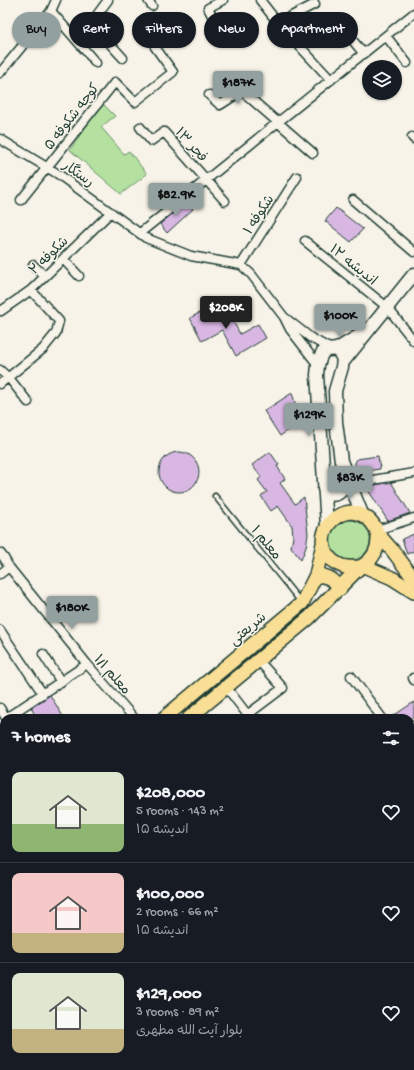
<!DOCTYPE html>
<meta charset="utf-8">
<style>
:root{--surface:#171b24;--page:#20242c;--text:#f1f3f6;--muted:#9ea1a6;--line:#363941;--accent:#92a19f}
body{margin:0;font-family:"Gochi Hand","Playpen Sans Arabic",sans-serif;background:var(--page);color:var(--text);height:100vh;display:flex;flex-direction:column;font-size:15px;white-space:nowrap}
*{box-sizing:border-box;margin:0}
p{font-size:13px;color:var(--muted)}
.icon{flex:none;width:22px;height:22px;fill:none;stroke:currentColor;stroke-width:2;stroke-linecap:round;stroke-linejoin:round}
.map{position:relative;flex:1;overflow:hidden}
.drawer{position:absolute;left:0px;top:714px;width:414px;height:356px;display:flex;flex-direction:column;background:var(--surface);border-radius:12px 12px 0 0;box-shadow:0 1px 3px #0004}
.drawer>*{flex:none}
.top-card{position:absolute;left:12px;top:12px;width:390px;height:36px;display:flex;gap:8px}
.buttons{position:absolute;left:362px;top:60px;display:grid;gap:8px}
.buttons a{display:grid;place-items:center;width:40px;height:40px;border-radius:50%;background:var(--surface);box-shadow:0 1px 3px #0004;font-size:20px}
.price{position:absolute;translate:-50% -34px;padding:0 9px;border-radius:4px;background:var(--accent);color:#111;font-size:13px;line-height:26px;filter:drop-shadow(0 1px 2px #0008)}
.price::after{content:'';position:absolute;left:50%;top:24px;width:12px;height:9px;margin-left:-6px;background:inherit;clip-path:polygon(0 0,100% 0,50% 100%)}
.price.on{background:#222;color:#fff}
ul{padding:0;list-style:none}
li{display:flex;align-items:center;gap:12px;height:100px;padding:0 12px}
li+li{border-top:1px solid var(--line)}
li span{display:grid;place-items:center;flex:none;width:112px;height:80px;border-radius:8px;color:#555}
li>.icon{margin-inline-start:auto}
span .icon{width:48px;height:48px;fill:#fffc;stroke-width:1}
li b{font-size:17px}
h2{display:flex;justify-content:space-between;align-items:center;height:48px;padding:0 12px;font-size:17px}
.chip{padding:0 14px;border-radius:18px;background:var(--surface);box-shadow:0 1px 3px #0004;font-size:14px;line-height:36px}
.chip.on{background:var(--accent);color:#111}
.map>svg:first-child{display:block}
</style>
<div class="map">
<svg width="414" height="1070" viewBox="0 0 414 1070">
<rect width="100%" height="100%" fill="#f7f3e8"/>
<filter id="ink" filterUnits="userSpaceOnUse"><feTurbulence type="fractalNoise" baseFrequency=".025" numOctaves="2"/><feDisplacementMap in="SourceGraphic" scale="8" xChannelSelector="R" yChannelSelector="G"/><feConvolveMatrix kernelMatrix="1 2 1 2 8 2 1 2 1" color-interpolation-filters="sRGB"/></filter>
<g filter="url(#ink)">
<path fill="#b4e1a0" stroke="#6a8f6a" d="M102,103L115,116L101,127L124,154L129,151L147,174L121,194L70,150Z
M330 540a20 20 0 1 1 40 0a20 20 0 1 1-40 0Z"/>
<path fill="#d8b7e2" stroke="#1f3d34" d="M187,202L193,209L167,233L160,224Z
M336,208L363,229L351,242L325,221Z
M212,306L216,314L226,308L240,334L258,324L266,338L236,356L222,330L202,341L190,318Z
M292,393L301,422L280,436L264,411Z
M159 472a20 20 0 1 1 40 0a20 20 0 1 1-40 0Z
M270,452L279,465L277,466L285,479L280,483L295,504L304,497L308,534L306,547L301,560L291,547L293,537L292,526L278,506L271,511L261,496L267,492L258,480L261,477L252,465Z
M378,456L380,469L359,472L355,468V463L357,459Z
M391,482L410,513L388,521L368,490L369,486Z
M414,534V551L407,554L402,539Z
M50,695L64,718H37L31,708Z
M414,702V718H390Z"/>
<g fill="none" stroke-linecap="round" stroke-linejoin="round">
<defs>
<path id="lane" d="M215,496L300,601"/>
<path id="street" d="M108,0L91,23L123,58
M148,0L152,6
M260,0L278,23L331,80
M51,11L96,63
M278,23L315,4
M340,25L364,54
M222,35L208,8L223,0
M386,36L407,63
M0,73L51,11L56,0
M209,95L220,105L242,91L313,153
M140,127L151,141L164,132L225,201
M412,137L414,139
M0,139L58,174L146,238L191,256L241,265L251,274L284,317L311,338L331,349
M21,200L115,82L135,102L173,72L155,47
M353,200L414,252
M140,233L414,13
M305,241L387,307L414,341
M63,259L79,276
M33,265L45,276
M241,265L297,177
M0,310L1,311L31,290L111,212
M284,317L290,329L318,365
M0,370L9,378L28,402
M0,384L43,349L56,333L59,321L31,290
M350,484L414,473
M377,530L414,518
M0,553L4,558L9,567L87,664L134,718
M0,574L9,567
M0,630L43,694
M43,654L61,682
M351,676L382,718
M413,678L414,680
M227,688L250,718
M0,708L6,718
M247,715L283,688L259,661
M6,718L87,664
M410,725L414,731
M0,797L4,803
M410,842L414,845
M0,1009L4,1007
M410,1011L414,1007
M210,1066L211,1069V1070
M0,1069L1,1070
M312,1070L317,1066
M360,1070L363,1068"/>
<path id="secondary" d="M337,349L362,334
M343,362L414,274
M324,489C330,495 335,497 341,491V471
M327,526L317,375L318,365L322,353L328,350L337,349L343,359L342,367L335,391L336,422L341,461L362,514"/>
<path id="primary" d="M351,512C382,515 388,553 360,567C354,567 348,568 342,566C312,555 320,515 351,512Z
M378,534L393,551L414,579
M364,566L392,578L414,592
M316,575C328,576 334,579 340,589
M164,718L302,603L316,575L323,544
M189,718L309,618L360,567
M0,834L4,831
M0,852L4,849"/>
</defs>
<use href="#lane" stroke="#1f3d34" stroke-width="7"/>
<use href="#street" stroke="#1f3d34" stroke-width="11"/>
<use href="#secondary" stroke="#1f3d34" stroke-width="15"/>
<use href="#primary" stroke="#1f3d34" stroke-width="16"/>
<use href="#lane" stroke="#f7f3e8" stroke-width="4"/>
<use href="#street" stroke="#f7f3e8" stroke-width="8"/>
<use href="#secondary" stroke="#f7f3e8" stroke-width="12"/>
<use href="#primary" stroke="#f9df96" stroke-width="13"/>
</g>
</g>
<g text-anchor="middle" stroke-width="3" stroke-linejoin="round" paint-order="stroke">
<g font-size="14" fill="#1f3d34" stroke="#f7f3e8">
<text transform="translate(71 116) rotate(-52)" y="5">کوچه شکوفه ۵</text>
<text transform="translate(192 144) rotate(48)" y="5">فجر ۱۳</text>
<text transform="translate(79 173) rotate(35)" y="5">رستگار</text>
<text transform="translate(258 214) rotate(-57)" y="5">شکوفه ۱</text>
<text transform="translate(48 255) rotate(-44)" y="5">شکوفه ۲</text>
<text transform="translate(354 264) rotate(39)" y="5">اندیشه ١٣</text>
<text transform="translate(267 542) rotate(51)" y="5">معلم ۱</text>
<text transform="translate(247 628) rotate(-40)" y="5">شریعتی</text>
<text transform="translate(113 674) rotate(49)" y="5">معلم ۱/۱</text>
</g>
</g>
</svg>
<div class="buttons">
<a><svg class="icon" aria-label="layers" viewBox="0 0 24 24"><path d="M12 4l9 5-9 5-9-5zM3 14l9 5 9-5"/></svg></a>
</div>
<b class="price" style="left:238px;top:105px">$187K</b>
<b class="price" style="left:176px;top:217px">$82.9K</b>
<b class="price on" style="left:226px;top:330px">$208K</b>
<b class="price" style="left:340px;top:338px">$100K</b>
<b class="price" style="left:309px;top:437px">$129K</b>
<b class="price" style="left:350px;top:500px">$83K</b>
<b class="price" style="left:72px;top:630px">$180K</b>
<div class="top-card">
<a class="chip on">Buy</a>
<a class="chip">Rent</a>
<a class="chip">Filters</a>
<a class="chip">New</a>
<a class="chip">Apartment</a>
</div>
<section class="drawer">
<h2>7 homes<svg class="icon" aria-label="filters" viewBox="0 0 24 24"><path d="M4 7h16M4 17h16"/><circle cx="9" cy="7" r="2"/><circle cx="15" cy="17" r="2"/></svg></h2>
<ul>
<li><span style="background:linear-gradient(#dfe7d0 65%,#8fb573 0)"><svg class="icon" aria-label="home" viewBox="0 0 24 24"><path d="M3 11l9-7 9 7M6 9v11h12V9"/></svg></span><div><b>$208,000</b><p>5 rooms · 143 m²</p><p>اندیشه ۱۵</p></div><svg class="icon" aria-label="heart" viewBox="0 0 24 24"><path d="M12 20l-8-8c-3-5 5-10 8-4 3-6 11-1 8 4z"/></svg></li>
<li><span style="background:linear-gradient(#f6c9c9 75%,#c2b280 0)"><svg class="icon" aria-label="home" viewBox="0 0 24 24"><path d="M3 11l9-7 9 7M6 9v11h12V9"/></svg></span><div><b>$100,000</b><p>2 rooms · 66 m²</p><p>اندیشه ۱۵</p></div><svg class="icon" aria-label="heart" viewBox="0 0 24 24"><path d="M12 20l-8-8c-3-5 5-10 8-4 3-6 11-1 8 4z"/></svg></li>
<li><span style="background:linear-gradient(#dfe7d0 70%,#c2b280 0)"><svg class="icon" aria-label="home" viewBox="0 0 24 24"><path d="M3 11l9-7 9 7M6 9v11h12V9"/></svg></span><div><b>$129,000</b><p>3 rooms · 89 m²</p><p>بلوار آیت الله مطهری</p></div><svg class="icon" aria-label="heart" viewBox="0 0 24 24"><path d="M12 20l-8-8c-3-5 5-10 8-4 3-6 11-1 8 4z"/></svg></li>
</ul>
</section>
</div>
